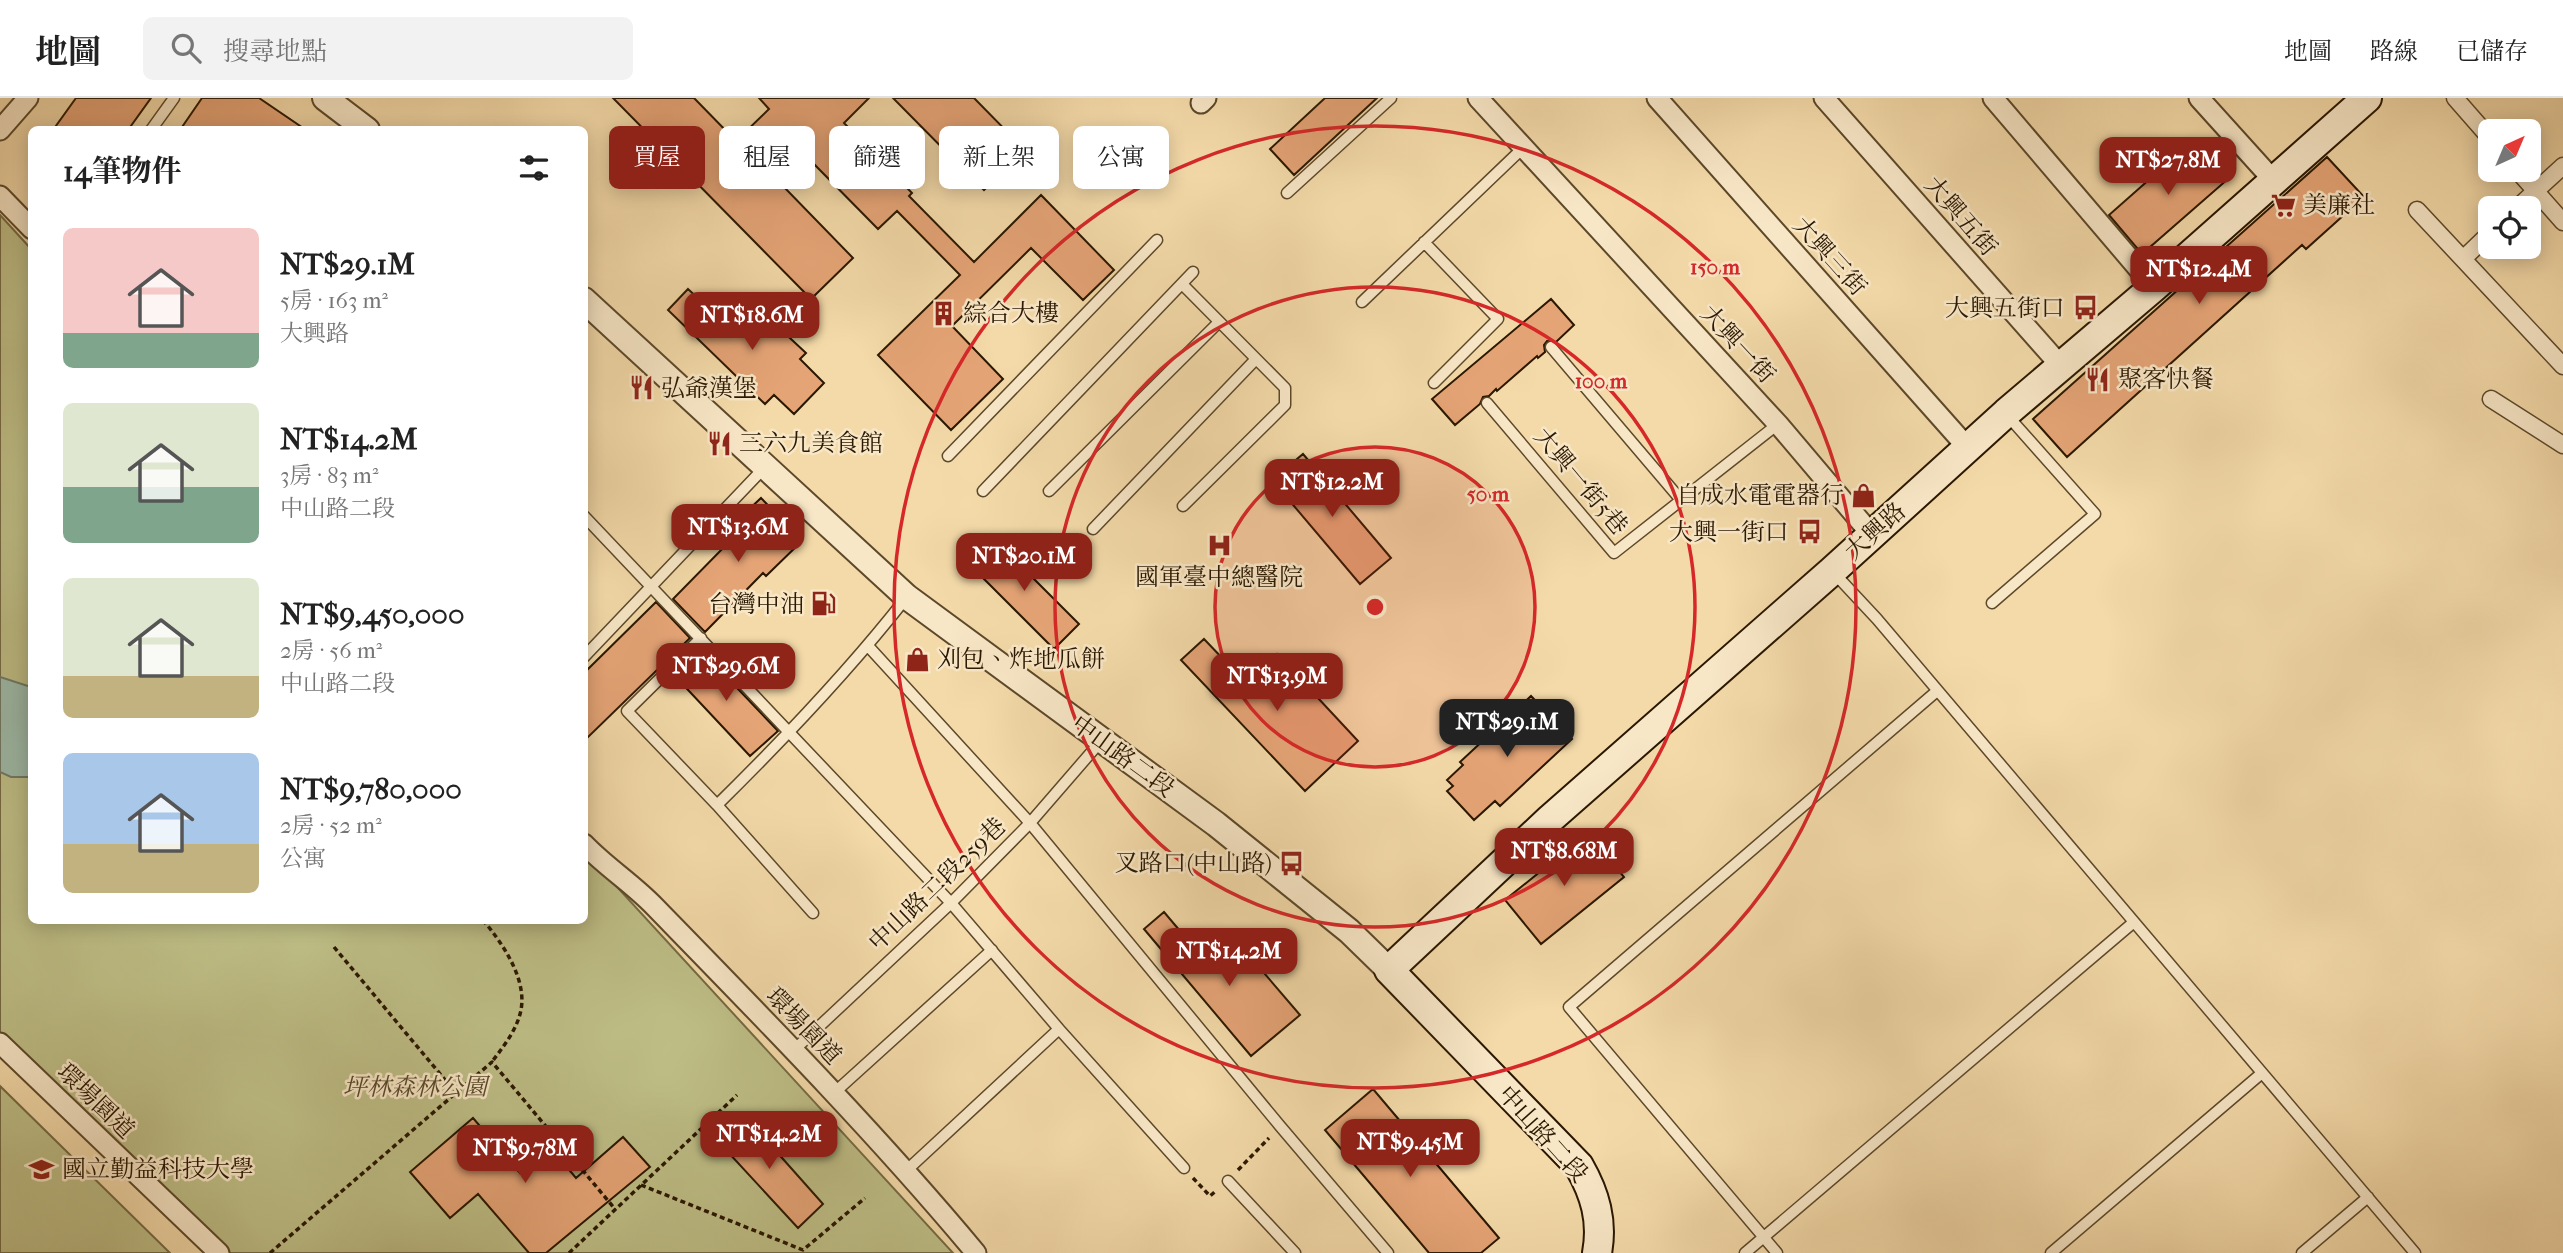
<!DOCTYPE html>
<html lang="zh-TW">
<meta charset="utf-8">
<style>
:root{--surface:#fff;--page:#f2f2f2;--text:#222;--muted:#767676;--line:#e0e0e0;--accent:#8f2418}
body{margin:0;font-family:"IM FELL French Canon","Noto Serif TC",serif;background:var(--page);color:var(--text);height:100vh;display:flex;flex-direction:column;font-size:26px;white-space:nowrap}
*{box-sizing:border-box;margin:0}
p{font-size:23px;color:var(--muted)}
.icon{flex:none;width:38px;height:38px;fill:none;stroke:currentColor;stroke-width:2;stroke-linecap:round;stroke-linejoin:round}
.map{position:relative;flex:1;overflow:hidden}
.details{position:absolute;left:28px;top:28px;width:560px;height:798px;display:flex;flex-direction:column;background:var(--surface);border-radius:10px;box-shadow:0 4px 18px #0003}
.details>*{flex:none}
.hud{position:absolute;left:609px;top:28px;width:665px;height:63px;display:flex;gap:14px}
.needle{width:46px;rotate:44deg}
.fabs{position:absolute;left:2478px;top:21px;display:grid;gap:14px}
.fabs a{display:grid;place-items:center;width:63px;height:63px;border-radius:10px;background:var(--surface);box-shadow:0 4px 18px #0003;font-size:35px}
.price{position:absolute;translate:-50% -60px;padding:0 16px;border-radius:14px;background:var(--accent);color:#fff;font-size:23px;line-height:46px;filter:drop-shadow(0 2px 4px #0008)}
.price::after{content:'';position:absolute;left:50%;top:42px;width:21px;height:16px;margin-left:-10px;background:inherit;clip-path:polygon(0 0,100% 0,50% 100%)}
.price.current{background:#222;color:#fff}
ul{padding:0;list-style:none}
li{display:flex;align-items:center;gap:21px;height:175px;padding:0 35px}
li span{display:grid;place-items:center;flex:none;width:196px;height:140px;border-radius:10px;color:#555}
li>.icon{margin-inline-start:auto}
span .icon{width:84px;height:84px;fill:#fffc;stroke-width:1}
li b{font-size:30px}
h2{display:flex;justify-content:space-between;align-items:center;height:84px;padding:0 35px;font-size:30px}
.tag{padding:0 24px;border-radius:10px;background:var(--surface);box-shadow:0 4px 18px #0003;font-size:24px;line-height:63px}
.tag.current{background:var(--accent);color:#fff}
header{display:flex;align-items:center;gap:42px;box-sizing:border-box;height:98px;padding:0 35px;background:var(--surface);border-bottom:2px solid var(--line)}
header strong{font-size:33px}
nav{display:flex;gap:38px;margin-inline-start:auto;font-size:24px}
.search{width:490px;height:63px;background:var(--page);display:flex;align-items:center;gap:18px;box-sizing:border-box;padding:0 24px;border-radius:10px;color:var(--muted);font-size:26px}
.map>svg:first-child{display:block}
</style>
<header>
<strong>地圖</strong>
<div class="search"><svg class="icon" aria-label="search" viewBox="0 0 24 24"><circle cx="10" cy="10" r="6"/><path d="M15 15l6 6"/></svg>搜尋地點</div>
<nav><a>地圖</a><a>路線</a><a>已儲存</a></nav>
</header>
<div class="map">
<svg width="2563" height="1155" viewBox="0 0 2563 1155">
<rect width="100%" height="100%" fill="#f4daa9"/>
<filter id="stains"><feTurbulence type="fractalNoise" baseFrequency=".00286" numOctaves="4"/><feColorMatrix values="0 0 0 0 .2 0 0 0 0 .09 0 0 0 0 .02 0 0 0 .5 -.17"/></filter>
<radialGradient id="worn" r=".72"><stop offset=".6" stop-color="#630" stop-opacity="0"/><stop offset="1" stop-color="#630" stop-opacity=".3"/></radialGradient>
<path fill="#bebe86" stroke="#746a43" stroke-width="2" d="M0,117L32,152V822H584L585,754L953,1155H220L0,937Z
M0,988L170,1155H0Z"/>
<path fill="#9cbbaa" stroke="#6e7966" stroke-width="2" d="M0,579L31,589V679H11L0,674Z"/>
<path fill="#e5a476" stroke="#2a1700" stroke-width="2" d="M76,0H151L128,32H53Z
M202,0H259L306,32H180Z
M613,0H694L736,43L769,11L759,0H869L844,25L912,95L909,98L974,164L1041,97L1114,172L1083,202L1031,150L952,228L1003,281L951,332L878,257L960,177L897,113L878,131L809,61L782,87L853,160L811,201Z
M893,0H974L1025,52L984,92Z
M1325,0H1377L1294,77L1270,51Z
M2194,42L2228,81L2142,156L2109,117Z
M2327,59L2364,99L2306,151L2302,147L2067,359L2033,321Z
M688,191L730,230L751,209L774,231L777,228L806,255L800,261L824,285L794,316L774,297L765,306L668,212Z
M1551,201L1574,227L1556,244L1547,243L1544,247L1545,254L1538,260L1537,258L1497,293L1496,291L1489,298L1483,299L1480,306L1455,327L1432,301Z
M1303,356L1391,460L1360,486L1272,382Z
M761,400L802,443L766,478L763,475L705,534L673,501L731,442L724,435Z
M993,440L1079,526L1054,551L968,465Z
M656,504L690,540L584,643V575Z
M1204,541L1246,585L1277,556L1358,643L1305,693L1181,562Z
M700,551L778,633L750,658L674,577Z
M1531,598L1572,641L1500,708L1495,703L1474,722L1447,693L1453,688L1447,682L1463,667L1460,664Z
M1588,735L1624,779L1541,846L1505,802Z
M1164,814L1213,872L1241,848L1300,917L1251,958L1144,831Z
M1373,991L1499,1140L1481,1155H1429L1325,1032Z
M743,1016L823,1106L798,1130L715,1040Z
M473,1020L520,1075L550,1049L576,1080L623,1039L650,1069L546,1155H529L478,1096L450,1120L410,1074Z"/>
<g fill="none" stroke-linecap="round" stroke-linejoin="round">
<defs>
<path id="service" d="M151,32L174,0
M1287,95L1391,0
M1424,144L1498,221L1434,285
M1183,187L1285,290V307L1183,408
M1362,204L1524,49
M1551,249L1681,402
M1487,305L1614,455L1778,326
M948,358L1157,142
M983,393L1193,174
M1049,393L1219,224
M584,418L951,805L1059,931L1184,1070
M1093,431L1256,261
M1835,476L1877,521L2415,1155
M1992,505L2095,416L2007,317
M701,540L627,613L717,707L813,815
M868,548L1030,725L1280,1028L1388,1155
M584,559L764,370
M717,707C784,641 848,574 906,500
M794,952L951,805L1030,725L1101,643
M834,995L992,852
M907,1072L1059,931
M1228,1083L1295,1155
M1745,1155L2134,824
M1777,1155L1569,909L1937,593
M2051,1155L2262,975
M2302,1155L2368,1099"/>
<path id="pedestrian" d="M2455,0L2490,40
M2517,72L2563,124
M2517,110L2563,68
M2417,112L2563,268
M2463,161L2490,135
M2491,301L2563,347"/>
<path id="minor" d="M1478,0L1778,326L1872,437
M1657,0L1967,349
M1824,0L2060,267
M1993,0L2154,189
M2199,0L2274,83
M1201,5L1206,0
M0,32L28,0
M0,98L32,131
M584,746C606,769 633,786 655,809C765,922 875,1034 976,1155
M0,945L219,1155"/>
<path id="tertiary" d="M325,0L367,32
M584,202L907,499L1216,726L1349,833L1389,872"/>
<path id="secondary" d="M1597,1155C1603,1123 1595,1096 1579,1068L1389,872L1550,721L1832,473L2006,315L2154,189L2367,0"/>
</defs>
<use href="#service" stroke="#5c482a" stroke-width="13"/>
<use href="#pedestrian" stroke="#5c482a" stroke-width="19"/>
<use href="#minor" stroke="#5c482a" stroke-width="23"/>
<use href="#tertiary" stroke="#5c482a" stroke-width="28"/>
<use href="#secondary" stroke="#2a1700" stroke-width="32"/>
<path stroke="#2a1700" stroke-width="3.5" stroke-dasharray="5 3.5" stroke-linecap="butt" d="M483,822C502,845 527,880 521,912C517,932 503,949 491,965
M334,849L456,995
M1238,1072L1269,1040
M1193,1080L1210,1098L1217,1092
M641,1087L803,1152L865,1100
M270,1155L492,964L615,1111
M569,1155L737,997"/>
<use href="#service" stroke="#f8e7c7" stroke-width="10"/>
<use href="#pedestrian" stroke="#f8e7c7" stroke-width="16"/>
<use href="#minor" stroke="#f8e7c7" stroke-width="19"/>
<use href="#tertiary" stroke="#f8e7c7" stroke-width="24"/>
<use href="#secondary" stroke="#f8e7c7" stroke-width="28"/>
</g>
<circle cx="1375" cy="509" r="160" fill="#d62828" fill-opacity=".12"/>
<g fill="none" stroke="#d62828" stroke-width="3.5">
<circle cx="1375" cy="509" r="160"/>
<circle cx="1375" cy="509" r="320"/>
<circle cx="1375" cy="509" r="481"/>
</g>
<defs>
<symbol id="supermarket-bare" viewBox="-9 -9 18 18"><path d="M-6-5.5h2.5l.6 2H6L4.5 2H-2.5L-4.4-4H-6ZM-1.5 3.2a1.3 1.3 0 1 0 .1 0ZM3 3.2a1.3 1.3 0 1 0 .1 0Z" fill="#8f2418" stroke="#f8e7c7" stroke-width="2.5" paint-order="stroke"/></symbol>
<symbol id="bus-bare" viewBox="-9 -9 18 18"><path d="M-5-6H5V4H4V6H2V4H-2V6H-4V4H-5ZM-3.5-4V0h7V-4ZM-3.5 1.2v1.5H-2V1.2ZM2 1.2v1.5H3.5V1.2Z" fill="#8f2418" stroke="#f8e7c7" stroke-width="2.5" paint-order="stroke"/></symbol>
<symbol id="building-bare" viewBox="-9 -9 18 18"><path d="M-4-6H4V6H1V3H-1V6H-4ZM-2.5-4.3h1.7v1.8h-1.7ZM.8-4.3h1.7v1.8H.8ZM-2.5-1h1.7V.8h-1.7ZM.8-1h1.7V.8H.8Z" fill="#8f2418" stroke="#f8e7c7" stroke-width="2.5" paint-order="stroke"/></symbol>
<symbol id="restaurant-bare" viewBox="-9 -9 18 18"><path d="M-5-6h1v4h1v-4h1v4h1v-4h1v5L-1.5 .5V6h-2V.5L-5-1ZM5-6V6H3V1.5H1.5Q1.5-4 5-6Z" fill="#8f2418" stroke="#f8e7c7" stroke-width="2.5" paint-order="stroke"/></symbol>
<symbol id="shop-bare" viewBox="-9 -9 18 18"><path d="M-5-2.5h2.3a2.7 3.5 0 0 1 5.4 0H5L5.5 6h-11ZM-1.5-2.5h3a1.5 2.3 0 0 0-3 0Z" fill="#8f2418" stroke="#f8e7c7" stroke-width="2.5" paint-order="stroke"/></symbol>
<symbol id="hospital-bare" viewBox="-9 -9 18 18"><path d="M-5-5h3v3.5h4V-5h3V5h-3V1.5h-4V5h-3Z" fill="#8f2418" stroke="#f8e7c7" stroke-width="2.5" paint-order="stroke"/></symbol>
<symbol id="fuel-bare" viewBox="-9 -9 18 18"><path d="M-5.5-6h7V0h2V4h1.3V-2.5L3-4.5l.8-.8L6-3V5H2.5V1h-1V6h-7ZM-4.2-4.7v3.2H.2V-4.7Z" fill="#8f2418" stroke="#f8e7c7" stroke-width="2.5" paint-order="stroke"/></symbol>
<symbol id="university-bare" viewBox="-9 -9 18 18"><path d="M0-5L7-2L0 1L-7-2ZM-4 1L0 2.5L4 1V4Q0 6-4 4Z" fill="#8f2418" stroke="#f8e7c7" stroke-width="2.5" paint-order="stroke"/></symbol>
</defs>
<g fill-rule="evenodd">
<use href="#supermarket-bare" x="2266" y="90" width="35" height="35"/>
<use href="#bus-bare" x="2068" y="192" width="35" height="35"/>
<use href="#building-bare" x="926" y="198" width="35" height="35"/>
<use href="#restaurant-bare" x="2080" y="264" width="35" height="35"/>
<use href="#restaurant-bare" x="624" y="272" width="35" height="35"/>
<use href="#restaurant-bare" x="702" y="328" width="35" height="35"/>
<use href="#shop-bare" x="1846" y="380" width="35" height="35"/>
<use href="#bus-bare" x="1792" y="416" width="35" height="35"/>
<use href="#hospital-bare" x="1202" y="430" width="35" height="35"/>
<use href="#fuel-bare" x="806" y="488" width="35" height="35"/>
<use href="#shop-bare" x="900" y="544" width="35" height="35"/>
<use href="#bus-bare" x="1274" y="748" width="35" height="35"/>
<use href="#university-bare" x="24" y="1054" width="35" height="35"/>
</g>
<g text-anchor="middle" stroke-width="5" stroke-linejoin="round" paint-order="stroke">
<g font-size="24" fill="#2a1700" stroke="#f8e7c7" text-anchor="start">
<text x="2303" y="115">美廉社</text>
<text x="2065" y="218" text-anchor="end">大興五街口</text>
<text x="963" y="223">綜合大樓</text>
<text x="2118" y="289">聚客快餐</text>
<text x="661" y="298">弘爺漢堡</text>
<text x="739" y="353">三六九美食館</text>
<text x="1844" y="405" text-anchor="end">自成水電電器行</text>
<text x="1789" y="442" text-anchor="end">大興一街口</text>
<text x="1219" y="487" text-anchor="middle">國軍臺中總醫院</text>
<text x="804" y="514" text-anchor="end">台灣中油</text>
<text x="937" y="569">刈包、炸地瓜餅</text>
<text x="1272" y="773" text-anchor="end">叉路口(中山路)</text>
<text x="62" y="1079">國立勤益科技大學</text>
</g>
<g font-size="24" fill="#2a1700" stroke="#f8e7c7">
<text transform="translate(1961 118) rotate(49)" y="8">大興五街</text>
<text transform="translate(1830 158) rotate(48)" y="8">大興三街</text>
<text transform="translate(1738 246) rotate(47)" y="8">大興一街</text>
<text transform="translate(1581 383) rotate(50)" y="8">大興一街5巷</text>
<text transform="translate(1875 433) rotate(-42)" y="8">大興路</text>
<text transform="translate(1123 658) rotate(36)" y="8">中山路二段</text>
<text transform="translate(937 786) rotate(-44)" y="8">中山路二段259巷</text>
<text transform="translate(804 928) rotate(46)" y="8">環場園道</text>
<text transform="translate(96 1003) rotate(44)" y="8">環場園道</text>
<text transform="translate(1543 1036) rotate(48)" y="8">中山路二段</text>
</g>
<g font-size="24" font-style="italic" fill="#564928" stroke="#f8e7c7">
<text x="415" y="997">坪林森林公園</text>
</g>
</g>
<circle cx="1375" cy="509" r="10" fill="#d62828" stroke="#f8e7c7" stroke-width="3.5"/>
<g font-size="21" text-anchor="middle" font-weight="bold" fill="#d62828" stroke="#f8e7c7" stroke-width="5" stroke-linejoin="round" paint-order="stroke">
<text x="1715" y="176">150 m</text>
<text x="1601" y="290">100 m</text>
<text x="1488" y="403">50 m</text>
</g>
<rect width="100%" height="100%" filter="url(#stains)"/>
<rect width="100%" height="100%" fill="url(#worn)"/>
</svg>
<div class="fabs">
<a><svg class="needle" viewBox="-14 -14 28 28"><path d="M0-13l5 13h-10z" fill="#e53935"/><path d="M0 13l5-13h-10z" fill="#767676"/></svg></a>
<a><svg class="icon" aria-label="locate" viewBox="0 0 24 24"><circle cx="12" cy="12" r="6"/><path d="M12 2v4M12 18v4M2 12h4M18 12h4"/></svg></a>
</div>
<b class="price" style="left:2168px;top:99px">NT$27.8M</b>
<b class="price" style="left:2199px;top:208px">NT$12.4M</b>
<b class="price" style="left:752px;top:254px">NT$18.6M</b>
<b class="price" style="left:1332px;top:421px">NT$12.2M</b>
<b class="price" style="left:738px;top:466px">NT$13.6M</b>
<b class="price" style="left:1024px;top:495px">NT$20.1M</b>
<b class="price" style="left:726px;top:605px">NT$29.6M</b>
<b class="price" style="left:1277px;top:615px">NT$13.9M</b>
<b class="price current" style="left:1507px;top:661px">NT$29.1M</b>
<b class="price" style="left:1564px;top:790px">NT$8.68M</b>
<b class="price" style="left:1229px;top:890px">NT$14.2M</b>
<b class="price" style="left:769px;top:1073px">NT$14.2M</b>
<b class="price" style="left:1410px;top:1081px">NT$9.45M</b>
<b class="price" style="left:525px;top:1087px">NT$9.78M</b>
<div class="hud">
<a class="tag current">買屋</a>
<a class="tag">租屋</a>
<a class="tag">篩選</a>
<a class="tag">新上架</a>
<a class="tag">公寓</a>
</div>
<section class="details">
<h2>14筆物件<svg class="icon" aria-label="filters" viewBox="0 0 24 24"><path d="M4 7h16M4 17h16"/><circle cx="9" cy="7" r="2"/><circle cx="15" cy="17" r="2"/></svg></h2>
<ul>
<li><span style="background:linear-gradient(#f6c9c9 75%,#7fa58c 0)"><svg class="icon" aria-label="home" viewBox="0 0 24 24"><path d="M3 11l9-7 9 7M6 9v11h12V9"/></svg></span><div><b>NT$29.1M</b><p>5房 · 163 m²</p><p>大興路</p></div></li>
<li><span style="background:linear-gradient(#dfe7d0 60%,#7fa58c 0)"><svg class="icon" aria-label="home" viewBox="0 0 24 24"><path d="M3 11l9-7 9 7M6 9v11h12V9"/></svg></span><div><b>NT$14.2M</b><p>3房 · 83 m²</p><p>中山路二段</p></div></li>
<li><span style="background:linear-gradient(#dfe7d0 70%,#c2b280 0)"><svg class="icon" aria-label="home" viewBox="0 0 24 24"><path d="M3 11l9-7 9 7M6 9v11h12V9"/></svg></span><div><b>NT$9,450,000</b><p>2房 · 56 m²</p><p>中山路二段</p></div></li>
<li><span style="background:linear-gradient(#a9c7e8 65%,#c2b280 0)"><svg class="icon" aria-label="home" viewBox="0 0 24 24"><path d="M3 11l9-7 9 7M6 9v11h12V9"/></svg></span><div><b>NT$9,780,000</b><p>2房 · 52 m²</p><p>公寓</p></div></li>
</ul>
</section>
</div>
